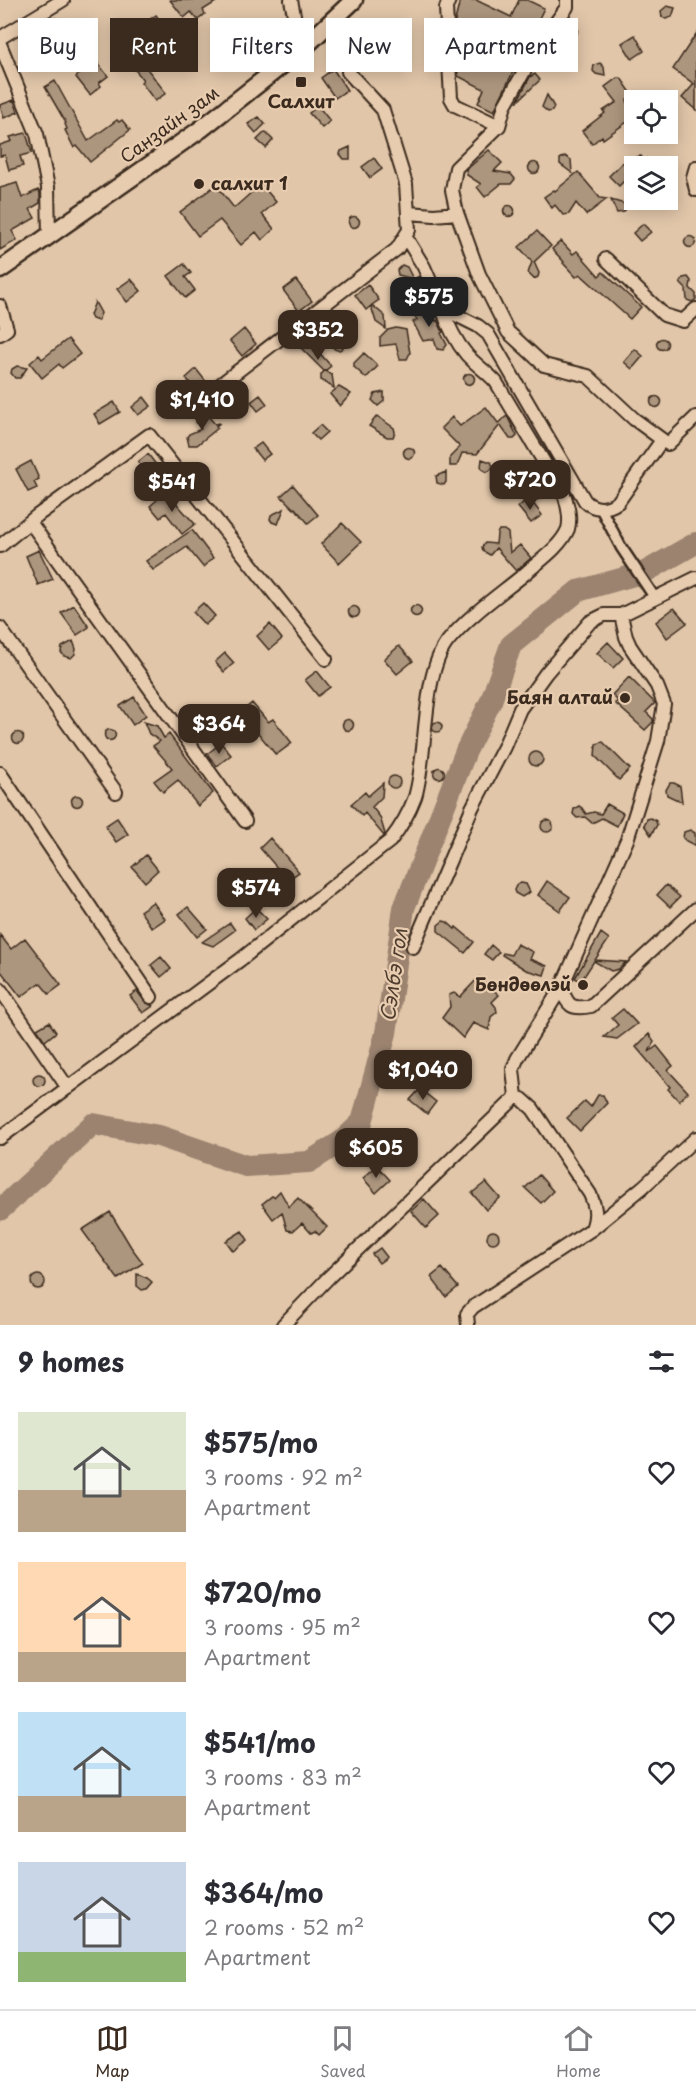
<!DOCTYPE html>
<meta charset="utf-8">
<style>
:root{--surface:#fff;--page:#f2f2f3;--text:#2b2b33;--muted:#7c7c81;--line:#e1e1e2;--accent:#3b2a1e}
body{margin:0;font-family:"Playpen Sans",sans-serif;background:var(--page);color:var(--text);height:100vh;display:flex;flex-direction:column;font-size:22px;white-space:nowrap}
*{box-sizing:border-box;margin:0}
p{font-size:20px;color:var(--muted)}
.icon{flex:none;width:33px;height:33px;fill:none;stroke:currentColor;stroke-width:2;stroke-linecap:round;stroke-linejoin:round}
.map{position:relative;height:1325px;overflow:hidden}
.drawer{display:flex;flex-direction:column;background:var(--surface);flex:1}
.drawer>*{flex:none}
.hud{position:absolute;left:18px;top:18px;width:660px;height:54px;display:flex;gap:12px}
.controls{position:absolute;left:624px;top:90px;display:grid;gap:12px}
.controls a{display:grid;place-items:center;width:54px;height:54px;border-radius:0px;background:var(--surface);box-shadow:0 3px 15px #0003;font-size:30px}
.price{position:absolute;translate:-50% -51px;padding:0 14px;border-radius:12px;background:var(--accent);color:#fff;font-size:20px;line-height:39px;filter:drop-shadow(0 2px 3px #0008)}
.price::after{content:'';position:absolute;left:50%;top:36px;width:18px;height:14px;margin-left:-9px;background:inherit;clip-path:polygon(0 0,100% 0,50% 100%)}
.price.on{background:#222;color:#fff}
ul{padding:0;list-style:none}
li{display:flex;align-items:center;gap:18px;height:150px;padding:0 18px}
li span{display:grid;place-items:center;flex:none;width:168px;height:120px;border-radius:0px;color:#555}
li>.icon{margin-inline-start:auto}
span .icon{width:72px;height:72px;fill:#fffc;stroke-width:1}
li b{font-size:26px}
h2{display:flex;justify-content:space-between;align-items:center;height:72px;padding:0 18px;font-size:26px}
.pill{padding:0 21px;border-radius:0px;background:var(--surface);box-shadow:0 3px 15px #0003;font-size:21px;line-height:54px}
.pill.on{background:var(--accent);color:#fff}
.tabs{display:flex;justify-content:space-around;align-items:center;height:84px;border-top:2px solid var(--line);background:var(--surface);font-size:16px;color:var(--muted)}
.tabs a{display:grid;justify-items:center;gap:3px}
.tabs .on{color:var(--accent)}
.map>svg:first-child{display:block}
</style>
<div class="map">
<svg width="696" height="1325" viewBox="0 0 696 1325">
<rect width="100%" height="100%" fill="#e1c6a9"/>
<filter id="ink" filterUnits="userSpaceOnUse"><feTurbulence type="fractalNoise" baseFrequency=".0167" numOctaves="2"/><feDisplacementMap in="SourceGraphic" scale="12" xChannelSelector="R" yChannelSelector="G"/><feConvolveMatrix kernelMatrix="1 2 1 2 8 2 1 2 1" color-interpolation-filters="sRGB"/></filter>
<g filter="url(#ink)">
<g fill="none" stroke-linecap="round" stroke-linejoin="round">
<path stroke="#9b836f" stroke-width="22" d="M0,1210L93,1124L159,1136L246,1166L309,1162L342,1141L362,1122L386,1033L404,908L466,751L491,701L511,645L578,591L645,572L696,543"/>
</g>
<path fill="#ad967e" stroke="#3b2a1e" stroke-width="1.5" d="M170,0H219L203,10L205,14L198,20L191,12L184,18Z
M460,0H476L511,17L519,0H527L544,8L494,111L478,103L484,89L458,76L457,60L463,36L456,32L455,21Z
M667,6L675,8L672,17L666,19L662,17L661,11Z
M156,15L182,51L173,58L155,35L152,37L142,25Z
M54,18L60,19L62,26L35,33Z
M566.5 31a5.5 5.5 0 1 1 11 0a5.5 5.5 0 1 1-11 0Z
M75.5 36a5.5 5.5 0 1 1 11 0a5.5 5.5 0 1 1-11 0Z
M696,34V110L682,98L694,84L673,69Z
M635,35L644,51L632,59L622,43Z
M127,43L166,93L155,101L141,82L143,80L130,63L127,65L116,51Z
M96,61L108,76L99,83L101,86L90,95L76,77Z
M600,63L604,67L605,76L596,74L593,71L594,65Z
M333,69L347,90L335,98L321,78Z
M535,74L540,80L517,102L530,77Z
M617,78H621L636,100H627L634,122L633,123L630,120L603,139L602,136L592,144L582,131L605,113L603,111L617,102L605,87Z
M55,81L88,141L117,120L119,122L122,120L130,130L90,162L77,146L74,148L65,130L67,129L65,124L66,123L45,87Z
M547,95L554,107L552,111L548,112L542,107Z
M14,100L18,112L4,118L0,105Z
M318,106L330,121L322,128L309,113Z
M259,117L265,124L256,133L248,124Z
M265,132L273,140L266,148L257,140Z
M26,133L32,153L20,156L23,166L9,170L5,155L0,156V145L12,141L10,137Z
M350,147V159H344L340,154L341,151Z
M489,150L502,163L494,171L511,174L515,179L511,184H501L485,197L477,187L481,184L467,175L466,170Z
M565,156L571,160L572,173L560,164V159Z
M641,156L644,161L643,165L634,166L630,170L633,172L619,186L609,176L623,162L629,168L636,157Z
M374,158L382,169L370,178L362,167Z
M528.5 168a5.5 5.5 0 1 1 11 0a5.5 5.5 0 1 1-11 0Z
M578,172L600,198L607,199L586,215L576,203L569,214L563,215L555,205L552,208L544,197L554,190L555,191Z
M17,183L22,198L38,190L40,193V203L30,209L35,218L12,231L17,240L0,250V188Z
M261,184L276,202L262,214L274,229L262,240L256,232L241,245L220,220L198,236L180,212L216,185L234,208Z
M611,200L625,204L626,208L624,212L617,213Z
M503.5 211a5.5 5.5 0 1 1 11 0a5.5 5.5 0 1 1-11 0Z
M348.5 222a5.5 5.5 0 1 1 11 0a5.5 5.5 0 1 1-11 0Z
M643,224L651,232L640,241L633,233Z
M537,231L551,246L534,262L539,273L538,277L534,279L528,273L532,262L519,247Z
M684.5 242a5.5 5.5 0 1 1 11 0a5.5 5.5 0 1 1-11 0Z
M561,241L573,254L577,251L599,276L603,272L641,307L630,319L580,274L576,277L563,263L564,262L552,249Z
M184,264L191,273L185,277L195,290L185,298L168,276Z
M402,265L407,267L413,279L398,275L397,270Z
M419,276L426,291L416,297L408,283Z
M688,277L691,281L690,288L696,294V299L692,302L687,300L686,289L680,283L683,278Z
M131,279L141,291L127,302L117,289Z
M296,280L312,301L299,311L283,290Z
M368,285L379,300L372,305L385,316L386,329L376,322L371,306L366,310L355,295Z
M95,302L101,313L98,321L92,319L90,315Z
M426,305L435,321L437,320L443,332L441,333L447,345L443,350L437,349L434,339L423,341L413,322L417,320L412,313Z
M396,328L406,330L410,353L407,359H400L396,344L380,346V338L388,330Z
M244,329L256,344L242,356L230,341Z
M332 344a6 6 0 1 1 12 0a6 6 0 1 1-12 0Z
M656.5 344a5.5 5.5 0 1 1 11 0a5.5 5.5 0 1 1-11 0Z
M68,339L80,354L62,368L59,364L42,378L30,363L39,355L42,359Z
M307,339L331,366L325,371L332,375L334,388L321,380V375L324,371L299,346Z
M635,349L643,356L632,369L624,362Z
M364,353L378,366L366,378L354,367V363Z
M17,366L27,368L20,378H15L11,373L12,369Z
M196,369L208,384L205,390L207,396L203,399L186,378Z
M463.5 379a5.5 5.5 0 1 1 11 0a5.5 5.5 0 1 1-11 0Z
M236,385L242,392L233,400L227,392Z
M339,387L351,394L340,406L330,394Z
M384,392V401L378,406L372,400L375,394Z
M260,395L267,404L258,411L251,402Z
M650.5 402a5.5 5.5 0 1 1 11 0a5.5 5.5 0 1 1-11 0Z
M144,397L151,406L138,415L132,407Z
M114,402L120,412L100,424L94,414Z
M486,407L498,423L507,416L517,436L514,439H510L500,425L477,454L462,453L457,466H450V457L460,447L441,428L452,417L460,426Z
M206,414L215,424L220,423L216,426L218,428L197,445H189L187,437L189,434L201,429L196,422Z
M377,416L394,428L395,432L393,437H387L369,426Z
M320,425L327,432L318,440L311,433Z
M261,443L270,454L262,460L253,449Z
M403.5 453a5.5 5.5 0 1 1 11 0a5.5 5.5 0 1 1-11 0Z
M148,454L160,470L150,478L138,462Z
M482,459L491,462L493,466L491,470L487,472L483,470L481,467Z
M31,461L39,479L34,482L37,488L28,492L16,469Z
M446,472V482L444,485L437,483L436,476Z
M293,485L318,515L308,523L295,508L294,509L281,496Z
M546,486L552,491L550,496L536,500L541,489Z
M166,492L195,524L182,534L166,513L160,518L150,506Z
M529,498L542,515L531,523L518,507Z
M284,509L278,524L272,522L270,519L271,515Z
M342,523L361,542L339,563L321,544Z
M192,530L213,558L203,567L187,547L153,570L146,561Z
M499,530H504L508,533L510,553L520,545L531,558L516,571L496,548L490,555L483,551L482,547L485,543L496,544L497,534Z
M39,550L53,579L38,585L26,556Z
M203,603L215,616L205,625L193,612Z
M74,605L89,627L77,635L61,613Z
M410.5 611a5.5 5.5 0 1 1 11 0a5.5 5.5 0 1 1-11 0Z
M348.5 612a5.5 5.5 0 1 1 11 0a5.5 5.5 0 1 1-11 0Z
M674,608L687,623L667,638L656,622Z
M270,624L282,639L269,650L257,636Z
M73,641L76,649L75,654L71,658L64,656L61,652L62,647Z
M608,642L623,658L613,668L597,653Z
M399,646L413,661L397,674L384,659Z
M225,653L234,663L224,672L215,662Z
M317,671L330,687L318,696L305,680Z
M629,677L655,703L646,712L653,719V722L645,730L615,703L618,701L612,695Z
M134,697L146,715L133,725L120,706Z
M252,703L268,722L273,719L292,743L276,755L241,712Z
M342.5 725a5.5 5.5 0 1 1 11 0a5.5 5.5 0 1 1-11 0Z
M144,722L157,726L164,738L169,734L213,793L198,806L178,780L163,792L154,781L172,768L153,746L160,741L149,734Z
M432 727a5 5 0 1 1 10 0a5 5 0 1 1-10 0Z
M104.5 735a5.5 5.5 0 1 1 11 0a5.5 5.5 0 1 1-11 0Z
M12.5 738a5.5 5.5 0 1 1 11 0a5.5 5.5 0 1 1-11 0Z
M603,742L630,769L619,780L595,756L596,744Z
M221,743L231,755L217,766L207,754Z
M529 759a7 7 0 1 1 14 0a7 7 0 1 1-14 0Z
M433.5 773a5.5 5.5 0 1 1 11 0a5.5 5.5 0 1 1-11 0Z
M388 782a6 6 0 1 1 12 0a6 6 0 1 1-12 0Z
M383,783L382,797L372,807L380,817L385,834L384,836L365,813L362,816L351,804L365,792L368,796Z
M670,783H674L680,786L682,802L667,795L666,790Z
M71.5 801a5.5 5.5 0 1 1 11 0a5.5 5.5 0 1 1-11 0Z
M607,804L623,813L617,826L602,818L592,823L585,817L577,818L573,814L574,809L579,806L582,808L586,814L594,812L601,814Z
M117,818L128,834L116,842L105,826Z
M651,818L656,821L657,825L651,835L644,825L647,819Z
M541 826a6 6 0 1 1 12 0a6 6 0 1 1-12 0Z
M690,830L695,833L696,846L686,841L683,838L684,832Z
M270,838L299,872L283,883L276,872L279,870L260,848Z
M146,855L158,870L145,882L132,867Z
M547,881L570,897L560,911L538,895Z
M521,883L526,884L530,892L522,897L515,893L514,890L517,884Z
M666,885L680,897L670,907L657,895Z
M153,902L165,919L152,928L140,911Z
M188,907L207,929L197,937L179,914Z
M256,908L267,919L254,930L245,918Z
M443,921L447,922L455,929L456,927L474,942L465,953L438,931V925Z
M230,923L235,930L213,946L202,942Z
M601,933L609,939L595,960L626,962L619,969L611,971L594,961L581,981L575,978Z
M0,935L11,949L25,938L61,985L49,994L40,983L21,997L0,970Z
M517,944L533,952L530,959L547,966L544,975L526,970L502,955L503,953L511,955Z
M491,945L499,952L492,960L484,954Z
M161,957L171,969L161,977L151,965Z
M479,977L499,995L492,1002L496,1007L497,1012L491,1017L489,1030L473,1023L463,1038L442,1018L450,1007L449,995L454,993L460,997Z
M137,991L145,1002L153,1006L143,1013L130,996Z
M623,1009L637,1024L617,1039L604,1037L618,1025L612,1018Z
M49,1022L56,1032L45,1041L37,1029Z
M649,1034L654,1041L649,1052L657,1046L673,1066L668,1070L688,1092L679,1101L668,1089L670,1087L636,1047Z
M33 1080a6 6 0 1 1 12 0a6 6 0 1 1-12 0Z
M420,1089L436,1102L427,1114L410,1100Z
M598,1095H603L607,1103L580,1131L567,1118L585,1101L591,1107Z
M377,1166L390,1180L376,1193L363,1178Z
M539,1175L553,1191L541,1203L525,1188Z
M486,1182L500,1198L486,1210L472,1193Z
M280,1191L289,1207L298,1198L327,1227L319,1235L315,1231L311,1233L302,1223L293,1231L287,1230L282,1212L273,1219L262,1204L272,1196L274,1197Z
M424,1199L439,1216L426,1228L411,1211Z
M110,1212L131,1247L143,1263L118,1279L82,1230Z
M242,1231L248,1240L233,1251L226,1241Z
M487 1237a6 6 0 1 1 12 0a6 6 0 1 1-12 0Z
M380,1248L387,1257L379,1263L372,1254Z
M442,1268L458,1287L446,1297L431,1277Z
M137,1274L147,1278L152,1282L146,1289L142,1290L137,1286Z
M31 1282a7 7 0 1 1 14 0a7 7 0 1 1-14 0Z"/>
<g fill="none" stroke-linecap="round" stroke-linejoin="round">
<defs>
<path id="pedestrian" d="M600,507L621,547L655,598"/>
<path id="minor" d="M291,0L301,50
M449,0L446,8L451,98L455,105L499,126
M567,0V7L538,47L505,105L499,126L456,168L452,190L457,213L479,274L508,332L544,365L588,376L634,419L668,444L696,417
M0,38L63,0
M0,44L37,134L48,187L49,236
M696,167L693,177L696,190
M409,213L434,215L457,213
M405,236L424,267L442,308L478,326L488,334L585,501C594,510 607,510 618,502L662,440
M606,259L664,315L683,321L696,309
M0,306L7,329L0,334
M213,390L397,249L409,230L406,184L383,110L348,72
M30,522L245,821
M0,546L38,515L149,435L326,659
M0,628L116,792
M0,773L151,997
M413,947L472,808L504,747L520,709L546,673L590,622L604,615H621
M561,988C568,1006 571,1010 591,1006L696,909
M0,989L68,1088
M516,1097L522,1099L533,1109L590,1194C596,1208 597,1215 592,1229
M0,1138L240,960L390,841C401,827 409,813 415,797C428,755 421,674 448,641C469,615 502,593 527,572C541,560 561,546 568,529C571,518 568,507 565,497L496,382C487,372 476,365 467,355C455,341 448,326 442,308
M283,1325L329,1277L516,1097L513,1069L517,1059L561,988L627,840L658,741L664,704L657,686L630,646L626,637L621,615L696,578
M468,1325L467,1314L473,1307L592,1229L643,1187L696,1138"/>
<path id="secondary" d="M0,270L201,129L301,50L354,0"/>
</defs>
<use href="#pedestrian" stroke="#3b2a1e" stroke-width="14"/>
<use href="#minor" stroke="#3b2a1e" stroke-width="16"/>
<use href="#secondary" stroke="#3b2a1e" stroke-width="21"/>
<use href="#pedestrian" stroke="#e8ccaf" stroke-width="9"/>
<use href="#minor" stroke="#e8ccaf" stroke-width="12"/>
<use href="#secondary" stroke="#e8ccaf" stroke-width="16"/>
</g>
</g>
<g fill="#3b2a1e" stroke="#e8ccaf" stroke-width="2">
<rect x="295" y="76" width="12" height="12" rx="3"/>
<circle cx="199" cy="184" r="6"/>
<circle cx="625" cy="698" r="6"/>
<circle cx="583" cy="985" r="6"/>
</g>
<g text-anchor="middle" stroke-width="4.5" stroke-linejoin="round" paint-order="stroke">
<g font-size="18" font-weight="bold" fill="#3b2a1e" stroke="#e8ccaf" text-anchor="end">
<text x="301" y="108" text-anchor="middle">Салхит</text>
<text x="211" y="190" text-anchor="start">салхит 1</text>
<text x="613" y="704">Баян алтай</text>
<text x="571" y="991">Бөндөөлэй</text>
</g>
<g font-size="18" fill="#3b2a1e" stroke="#e8ccaf">
<text transform="translate(170 125) rotate(-36)" y="6">Санзайн зам</text>
</g>
<g font-size="20" font-style="italic" fill="#4e3c2e" stroke="#e8ccaf">
<text transform="translate(394 975) rotate(-82)" y="7">Сэлбэ гол</text>
</g>
</g>
</svg>
<div class="controls">
<a><svg class="icon" aria-label="locate" viewBox="0 0 24 24"><circle cx="12" cy="12" r="6"/><path d="M12 2v4M12 18v4M2 12h4M18 12h4"/></svg></a>
<a><svg class="icon" aria-label="layers" viewBox="0 0 24 24"><path d="M12 4l9 5-9 5-9-5zM3 14l9 5 9-5"/></svg></a>
</div>
<b class="price on" style="left:429px;top:328px">$575</b>
<b class="price" style="left:318px;top:361px">$352</b>
<b class="price" style="left:202px;top:431px">$1,410</b>
<b class="price" style="left:530px;top:511px">$720</b>
<b class="price" style="left:172px;top:513px">$541</b>
<b class="price" style="left:219px;top:755px">$364</b>
<b class="price" style="left:256px;top:919px">$574</b>
<b class="price" style="left:423px;top:1101px">$1,040</b>
<b class="price" style="left:376px;top:1179px">$605</b>
<div class="hud">
<a class="pill">Buy</a>
<a class="pill on">Rent</a>
<a class="pill">Filters</a>
<a class="pill">New</a>
<a class="pill">Apartment</a>
</div>
</div>
<section class="drawer">
<h2>9 homes<svg class="icon" aria-label="filters" viewBox="0 0 24 24"><path d="M4 7h16M4 17h16"/><circle cx="9" cy="7" r="2"/><circle cx="15" cy="17" r="2"/></svg></h2>
<ul>
<li><span style="background:linear-gradient(#dfe7d0 65%,#b9a48a 0)"><svg class="icon" aria-label="home" viewBox="0 0 24 24"><path d="M3 11l9-7 9 7M6 9v11h12V9"/></svg></span><div><b>$575/mo</b><p>3 rooms · 92 m²</p><p>Apartment</p></div><svg class="icon" aria-label="heart" viewBox="0 0 24 24"><path d="M12 20l-8-8c-3-5 5-10 8-4 3-6 11-1 8 4z"/></svg></li>
<li><span style="background:linear-gradient(#ffd9b3 75%,#b9a48a 0)"><svg class="icon" aria-label="home" viewBox="0 0 24 24"><path d="M3 11l9-7 9 7M6 9v11h12V9"/></svg></span><div><b>$720/mo</b><p>3 rooms · 95 m²</p><p>Apartment</p></div><svg class="icon" aria-label="heart" viewBox="0 0 24 24"><path d="M12 20l-8-8c-3-5 5-10 8-4 3-6 11-1 8 4z"/></svg></li>
<li><span style="background:linear-gradient(#bfe0f5 70%,#b9a48a 0)"><svg class="icon" aria-label="home" viewBox="0 0 24 24"><path d="M3 11l9-7 9 7M6 9v11h12V9"/></svg></span><div><b>$541/mo</b><p>3 rooms · 83 m²</p><p>Apartment</p></div><svg class="icon" aria-label="heart" viewBox="0 0 24 24"><path d="M12 20l-8-8c-3-5 5-10 8-4 3-6 11-1 8 4z"/></svg></li>
<li><span style="background:linear-gradient(#c9d6e8 75%,#8fb573 0)"><svg class="icon" aria-label="home" viewBox="0 0 24 24"><path d="M3 11l9-7 9 7M6 9v11h12V9"/></svg></span><div><b>$364/mo</b><p>2 rooms · 52 m²</p><p>Apartment</p></div><svg class="icon" aria-label="heart" viewBox="0 0 24 24"><path d="M12 20l-8-8c-3-5 5-10 8-4 3-6 11-1 8 4z"/></svg></li>
</ul>
</section>
<nav class="tabs">
<a class="on"><svg class="icon" aria-label="map" viewBox="0 0 24 24"><path d="M3 6l6-2 6 2 6-2v14l-6 2-6-2-6 2zM9 4v14M15 6v14"/></svg>Map</a>
<a><svg class="icon" aria-label="saved" viewBox="0 0 24 24"><path d="M7 4h10v16l-5-4-5 4z"/></svg>Saved</a>
<a><svg class="icon" aria-label="home" viewBox="0 0 24 24"><path d="M3 11l9-7 9 7M6 9v11h12V9"/></svg>Home</a>
</nav>
